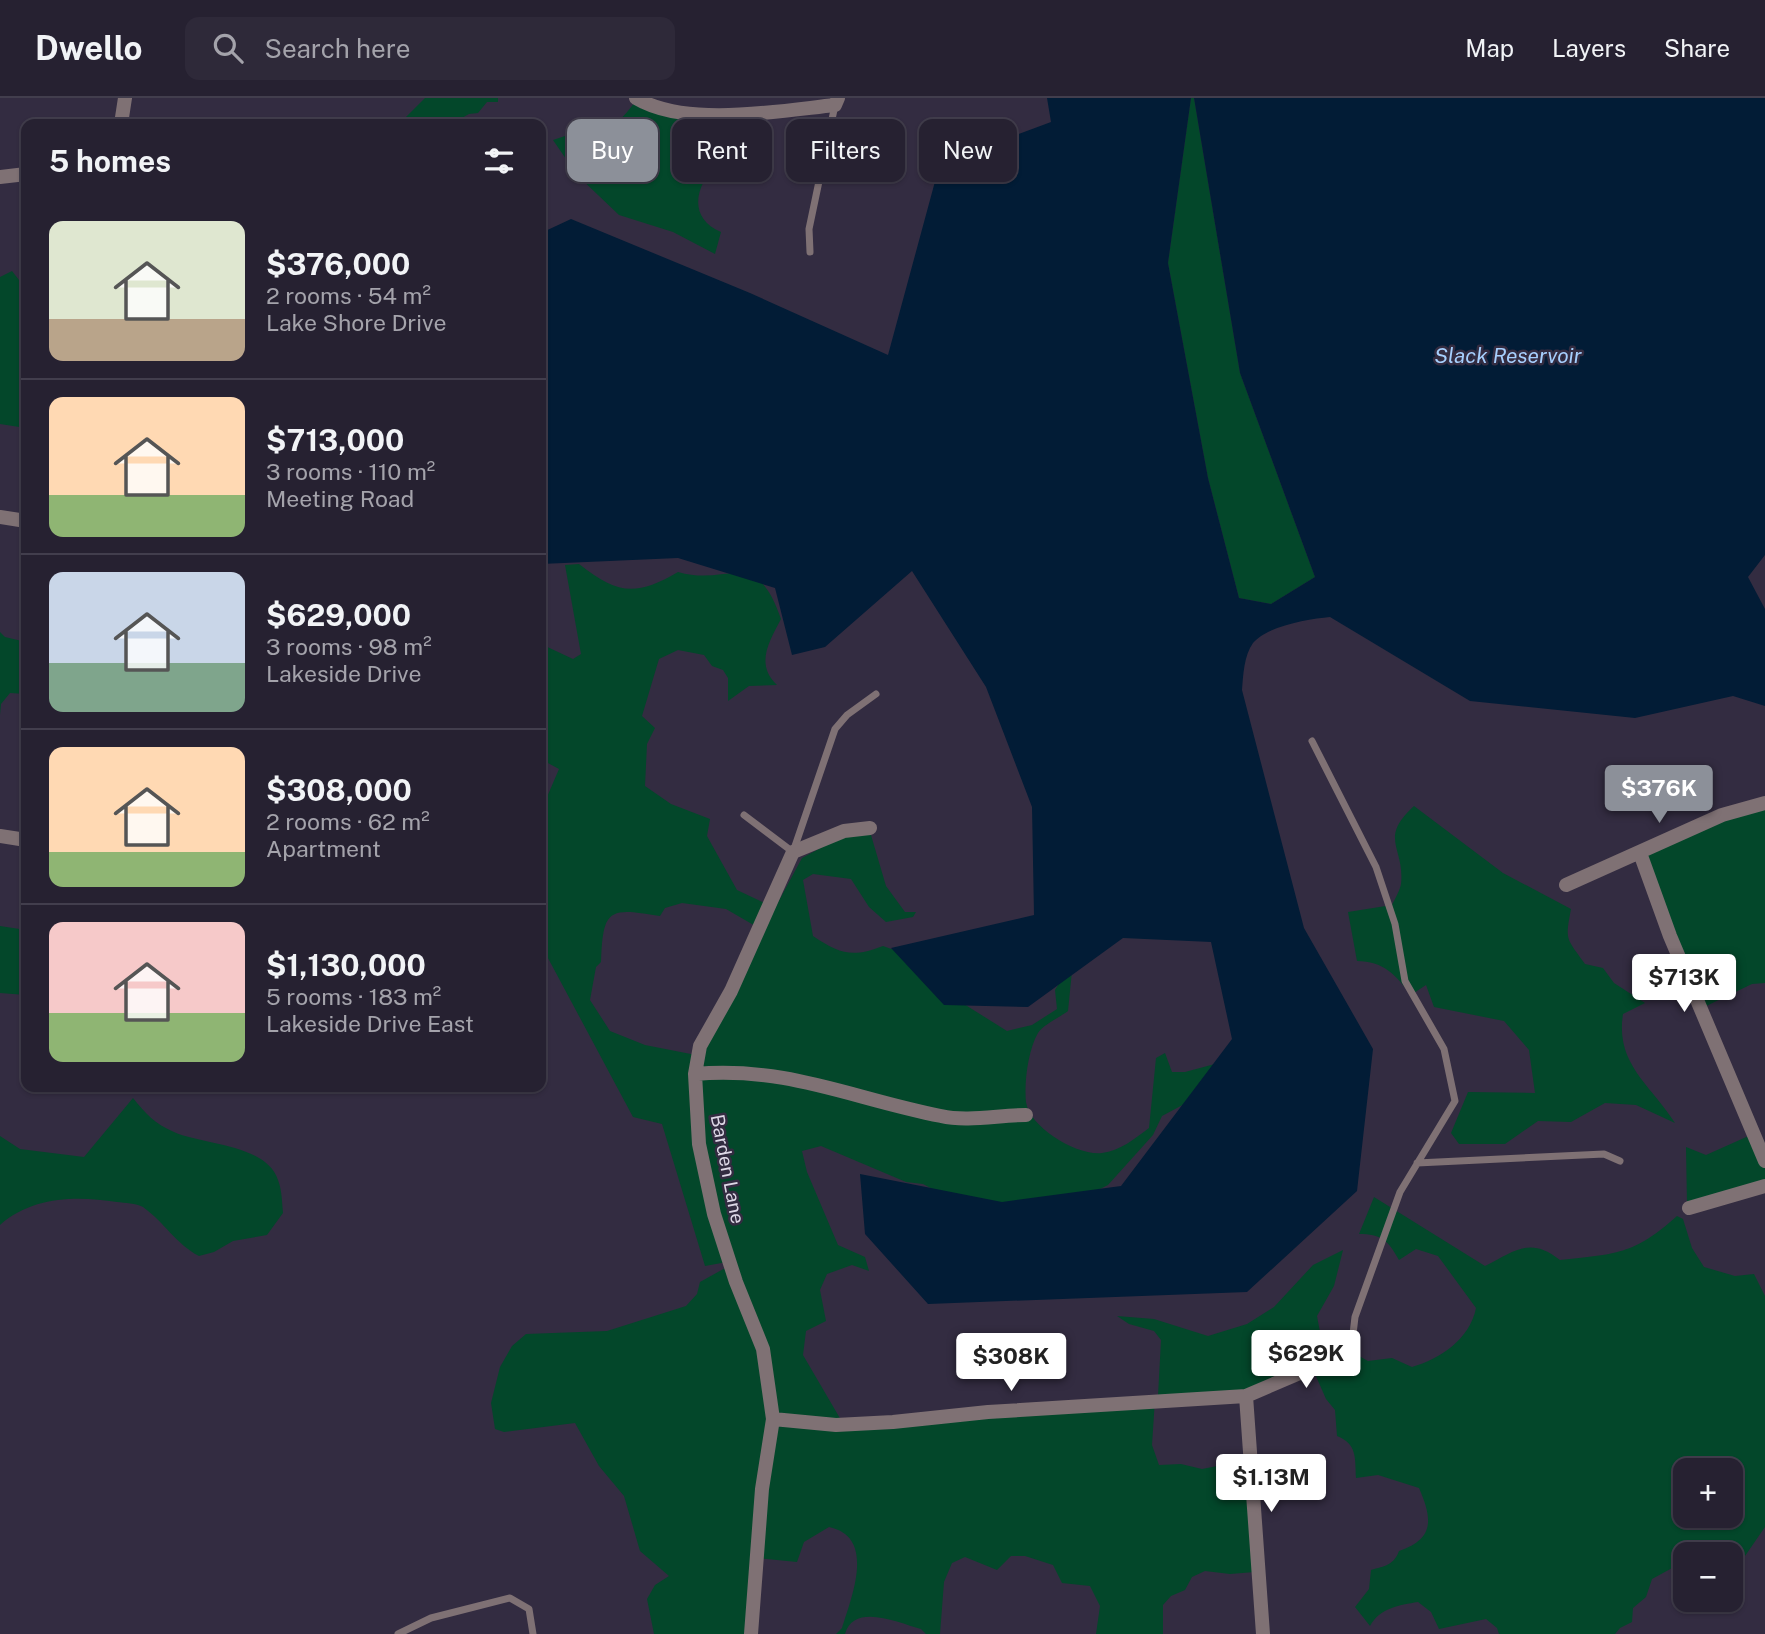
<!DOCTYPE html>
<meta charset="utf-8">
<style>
:root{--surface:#262131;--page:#2e2939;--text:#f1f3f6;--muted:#a4a3ab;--line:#423e4d;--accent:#8c9099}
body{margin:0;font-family:"Public Sans",sans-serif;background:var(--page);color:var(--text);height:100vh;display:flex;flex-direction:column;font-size:26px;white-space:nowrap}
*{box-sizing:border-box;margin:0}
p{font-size:23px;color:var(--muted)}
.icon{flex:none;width:38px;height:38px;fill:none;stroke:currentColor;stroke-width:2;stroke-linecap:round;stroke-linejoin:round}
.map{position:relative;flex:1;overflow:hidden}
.drawer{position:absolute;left:21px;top:21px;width:525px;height:973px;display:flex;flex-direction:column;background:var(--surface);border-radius:14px;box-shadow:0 2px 5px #0004,0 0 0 2px var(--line)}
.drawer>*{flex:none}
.guide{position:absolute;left:567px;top:21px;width:665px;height:63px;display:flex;gap:14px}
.fabs{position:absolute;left:1673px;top:1360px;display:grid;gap:14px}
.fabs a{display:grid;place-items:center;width:70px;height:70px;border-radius:14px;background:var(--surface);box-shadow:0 2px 5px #0004,0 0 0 2px var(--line);font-size:35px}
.price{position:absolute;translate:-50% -60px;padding:0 16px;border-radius:7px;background:#fff;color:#222;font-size:23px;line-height:46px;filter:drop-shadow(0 2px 4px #0008)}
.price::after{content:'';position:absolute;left:50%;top:42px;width:21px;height:16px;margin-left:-10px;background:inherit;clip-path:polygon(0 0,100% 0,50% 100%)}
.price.selected{background:var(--accent);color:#fff}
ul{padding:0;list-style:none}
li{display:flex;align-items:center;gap:21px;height:175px;padding:0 28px}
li+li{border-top:2px solid var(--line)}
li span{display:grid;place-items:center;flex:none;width:196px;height:140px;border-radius:14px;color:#555}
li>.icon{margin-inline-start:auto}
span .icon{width:84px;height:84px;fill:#fffc;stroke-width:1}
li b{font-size:30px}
h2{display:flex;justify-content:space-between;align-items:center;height:84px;padding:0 28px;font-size:30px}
.tag{padding:0 24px;border-radius:14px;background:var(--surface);box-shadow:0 2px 5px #0004,0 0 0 2px var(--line);font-size:24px;line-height:63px}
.tag.selected{background:var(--accent);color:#fff}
header{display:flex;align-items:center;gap:42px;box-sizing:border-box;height:98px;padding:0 35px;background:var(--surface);border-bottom:2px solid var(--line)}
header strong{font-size:33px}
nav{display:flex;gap:38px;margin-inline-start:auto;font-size:24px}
.search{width:490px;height:63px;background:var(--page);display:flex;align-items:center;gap:18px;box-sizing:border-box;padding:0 24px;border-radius:14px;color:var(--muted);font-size:26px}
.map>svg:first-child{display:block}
</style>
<header>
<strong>Dwello</strong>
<div class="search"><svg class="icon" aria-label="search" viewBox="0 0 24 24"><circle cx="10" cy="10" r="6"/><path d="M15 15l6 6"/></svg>Search here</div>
<nav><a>Map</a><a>Layers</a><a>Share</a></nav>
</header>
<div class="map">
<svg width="1765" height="1536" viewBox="0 0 1765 1536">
<rect width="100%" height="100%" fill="#332c41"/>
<path fill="#03472a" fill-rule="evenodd" d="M425,0H498V4H487L478,15L469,16L451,26H386L404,21Z
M1191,0H1194L1240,275L1315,479L1271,506L1239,500L1208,380L1168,165Z
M637,1L689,14L740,15L744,54C736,56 724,59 719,64C695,86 687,120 721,134L715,156L673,134L619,117L577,77L553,42L568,37C596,50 622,23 637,1Z
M12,173L19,182L26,181V330L0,326V179Z
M579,466C617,496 635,499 678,474C728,489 756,447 781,521C769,544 755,566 777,587L749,588L728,603V580L723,572L712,568L704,557L678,552L659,561L642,618L655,630L647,646L645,688L671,706L710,721L707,738L737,792L775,810L802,760L845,737H871L886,788L905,814H916L913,819L886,824L869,809L851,781L813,776L803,782L813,838C840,856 852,860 883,848L897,853L940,891L1007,933L1032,927L1057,911L1055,892L1073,863L1068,913C1060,919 1043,927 1038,935C1028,952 1024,985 1026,1004C1030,1030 1077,1058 1102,1055C1120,1053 1134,1041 1149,1030L1156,960L1165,955L1172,974H1185L1226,963L1220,987L1162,1018L1153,1037L1108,1087L1062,1110L1025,1123L944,1097L923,1086L906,1084L821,1048L802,1053L807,1074L838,1147L865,1159L869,1173L852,1167L827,1176L820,1192L826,1223L806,1233L803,1257L841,1322L1158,1298L1161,1242L1154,1233L1129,1226L1117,1218L1154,1221L1208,1238L1247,1226L1274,1209L1313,1167L1343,1152L1334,1188L1317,1218L1325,1261L1348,1252L1368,1263L1392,1260L1412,1269C1440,1261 1470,1241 1476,1210L1438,1158L1416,1151L1399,1162C1388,1142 1381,1136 1359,1136L1374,1099L1485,1168C1515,1153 1530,1138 1560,1162C1615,1156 1634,1157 1677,1118L1683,1121L1692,1150L1704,1169L1735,1178L1754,1176L1765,1198V1429L1745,1458L1731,1463V1456H1685V1463L1652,1481L1646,1499L1633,1510L1632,1524L1620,1530L1615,1536H1499L1497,1530L1486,1521L1439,1531L1431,1514L1418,1504C1399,1507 1380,1510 1370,1528L1355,1509L1369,1491L1371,1472C1385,1468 1394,1467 1399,1453C1434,1441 1433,1422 1419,1390L1378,1377L1356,1380C1355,1359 1357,1346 1337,1338L1335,1312L1326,1301L1312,1269L1246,1296L1155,1301L1152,1347L1159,1367L1181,1366L1202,1371L1248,1362L1255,1474L1230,1476L1205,1473L1192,1479L1185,1492L1171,1498L1163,1507V1536H1096L1100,1508L1090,1488L1062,1485L1053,1467L1025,1458H1011L997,1472L965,1459L952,1465L944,1484L940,1536H926L921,1531C899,1525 854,1504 845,1536H836L842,1530C851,1500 877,1439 829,1429L804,1444L797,1464L758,1460L751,1536H654L647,1501L655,1487L669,1478L640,1453L624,1398L599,1368L575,1325L504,1334L495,1331L491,1305L500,1269L512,1248L526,1236L607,1233L686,1208L697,1196L700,1184L727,1169V1164L705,1168L662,1026L633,1019L541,847V713L559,671L546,664L541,656V546L573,561L581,556L565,467ZM682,805L726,811L764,833L696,957L645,947L610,933L590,902L596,869L601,864C603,811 608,809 660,818L665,810ZM1685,1372H1731V1418H1685Z
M0,534L5,539L26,544V596L10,595L1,606L0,617Z
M1765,704V885L1752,886L1702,910L1645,750Z
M1414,708L1503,775L1571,811C1565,843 1566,839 1585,866L1603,870L1614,885L1645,905L1623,916C1615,966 1651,987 1675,1025L1636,1007L1605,1005L1571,1024L1538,1023L1505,1046H1459L1451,1035L1468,994L1535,995L1529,952L1504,923L1434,909L1426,887L1411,897C1396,877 1383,863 1357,863L1348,814L1392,807C1395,801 1400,792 1401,786C1405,749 1378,741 1414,708Z
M0,828L26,832V897L0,895Z
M133,1000C145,1015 155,1026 174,1034C203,1047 266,1046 278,1082C282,1092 282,1105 283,1115L267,1137L233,1143L214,1154L199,1158C176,1146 164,1124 143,1109C136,1105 125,1105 117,1104C77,1098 33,1098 0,1127V1038L20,1051L84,1059Z
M1753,1036L1765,1062V1086L1687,1107L1686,1049L1706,1057Z"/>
<path fill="#021c36" d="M1047,0H1191L1168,165L1208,380L1239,500L1271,506L1315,479L1240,275L1194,0H1765V457L1748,479L1765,511V608L1733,598L1635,620L1470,603L1330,519C1309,521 1267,528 1253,545C1244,557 1243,578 1242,592L1304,830L1373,951L1357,1093L1247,1194L928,1206L865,1136L860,1076L1002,1104L1121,1088L1232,941L1211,844L1123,840L1028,909L944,907L891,850L1034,817L1032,709L986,589L912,473L825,549L792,557L775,490L678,460L541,466V135L571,121L750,195L888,257L940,65L1051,24Z"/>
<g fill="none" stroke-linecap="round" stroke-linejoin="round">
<path stroke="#7f7174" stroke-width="7" d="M810,154L809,131L835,7
M1312,643L1376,769L1395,826L1405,883L1444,951L1455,1003L1400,1094L1355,1219L1351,1253
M744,717L793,754L835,631L847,617L876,596
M1417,1065L1604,1056L1620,1063
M398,1536L431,1520L510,1500L529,1511L533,1536"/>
<path stroke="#7f7174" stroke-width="14" d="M636,0C686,30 779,13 835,7L838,0
M121,26L125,0
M0,79L26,76
M0,419L26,423
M0,738L26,742
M1640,755L1670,838L1765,1063
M1566,787L1722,717L1765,705
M695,976C788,968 853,1001 941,1018C967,1024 999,1017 1026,1017
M1689,1110L1765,1088
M1246,1298L1263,1536
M773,1321L836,1327L893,1324L988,1314L1246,1298L1351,1253
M751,1536L762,1391L773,1321L763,1251L736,1184L714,1116L699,1046L695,976L700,948L731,893L793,754L844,733L870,730"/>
</g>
<g text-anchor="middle" stroke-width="5" stroke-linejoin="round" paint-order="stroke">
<g font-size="19" fill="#ddd8e6" stroke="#332c41">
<text transform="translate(728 1071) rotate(79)" y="7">Barden Lane</text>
</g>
<g font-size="21" font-style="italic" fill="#a6cffd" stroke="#332c41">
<text x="1508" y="265">Slack Reservoir</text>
</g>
</g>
</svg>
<div class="fabs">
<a>+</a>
<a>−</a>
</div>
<b class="price selected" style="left:1659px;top:727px">$376K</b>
<b class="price" style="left:1684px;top:916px">$713K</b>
<b class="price" style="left:1306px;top:1292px">$629K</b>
<b class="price" style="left:1011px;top:1295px">$308K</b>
<b class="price" style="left:1271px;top:1416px">$1.13M</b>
<div class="guide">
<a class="tag selected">Buy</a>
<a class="tag">Rent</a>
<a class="tag">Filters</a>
<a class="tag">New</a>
</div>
<section class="drawer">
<h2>5 homes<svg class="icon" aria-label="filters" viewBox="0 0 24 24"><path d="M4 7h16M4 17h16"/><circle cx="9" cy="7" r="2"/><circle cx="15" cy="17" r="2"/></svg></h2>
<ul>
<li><span style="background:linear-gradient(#dfe7d0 70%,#b9a48a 0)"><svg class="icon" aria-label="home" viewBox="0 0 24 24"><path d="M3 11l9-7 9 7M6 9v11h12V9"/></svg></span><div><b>$376,000</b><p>2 rooms · 54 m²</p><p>Lake Shore Drive</p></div></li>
<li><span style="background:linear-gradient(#ffd9b3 70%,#8fb573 0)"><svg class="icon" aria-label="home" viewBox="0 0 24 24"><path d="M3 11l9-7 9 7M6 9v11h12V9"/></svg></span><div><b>$713,000</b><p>3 rooms · 110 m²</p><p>Meeting Road</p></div></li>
<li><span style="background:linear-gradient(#c9d6e8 65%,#7fa58c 0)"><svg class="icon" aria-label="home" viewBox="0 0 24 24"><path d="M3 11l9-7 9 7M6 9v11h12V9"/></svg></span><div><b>$629,000</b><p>3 rooms · 98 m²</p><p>Lakeside Drive</p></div></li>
<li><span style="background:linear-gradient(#ffd9b3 75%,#8fb573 0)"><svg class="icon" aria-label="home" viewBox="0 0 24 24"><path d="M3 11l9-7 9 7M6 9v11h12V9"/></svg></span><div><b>$308,000</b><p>2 rooms · 62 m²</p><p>Apartment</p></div></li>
<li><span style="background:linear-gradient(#f6c9c9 65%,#8fb573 0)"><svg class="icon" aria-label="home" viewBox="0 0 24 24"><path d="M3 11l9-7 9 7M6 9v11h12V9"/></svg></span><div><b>$1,130,000</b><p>5 rooms · 183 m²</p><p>Lakeside Drive East</p></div></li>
</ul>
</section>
</div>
